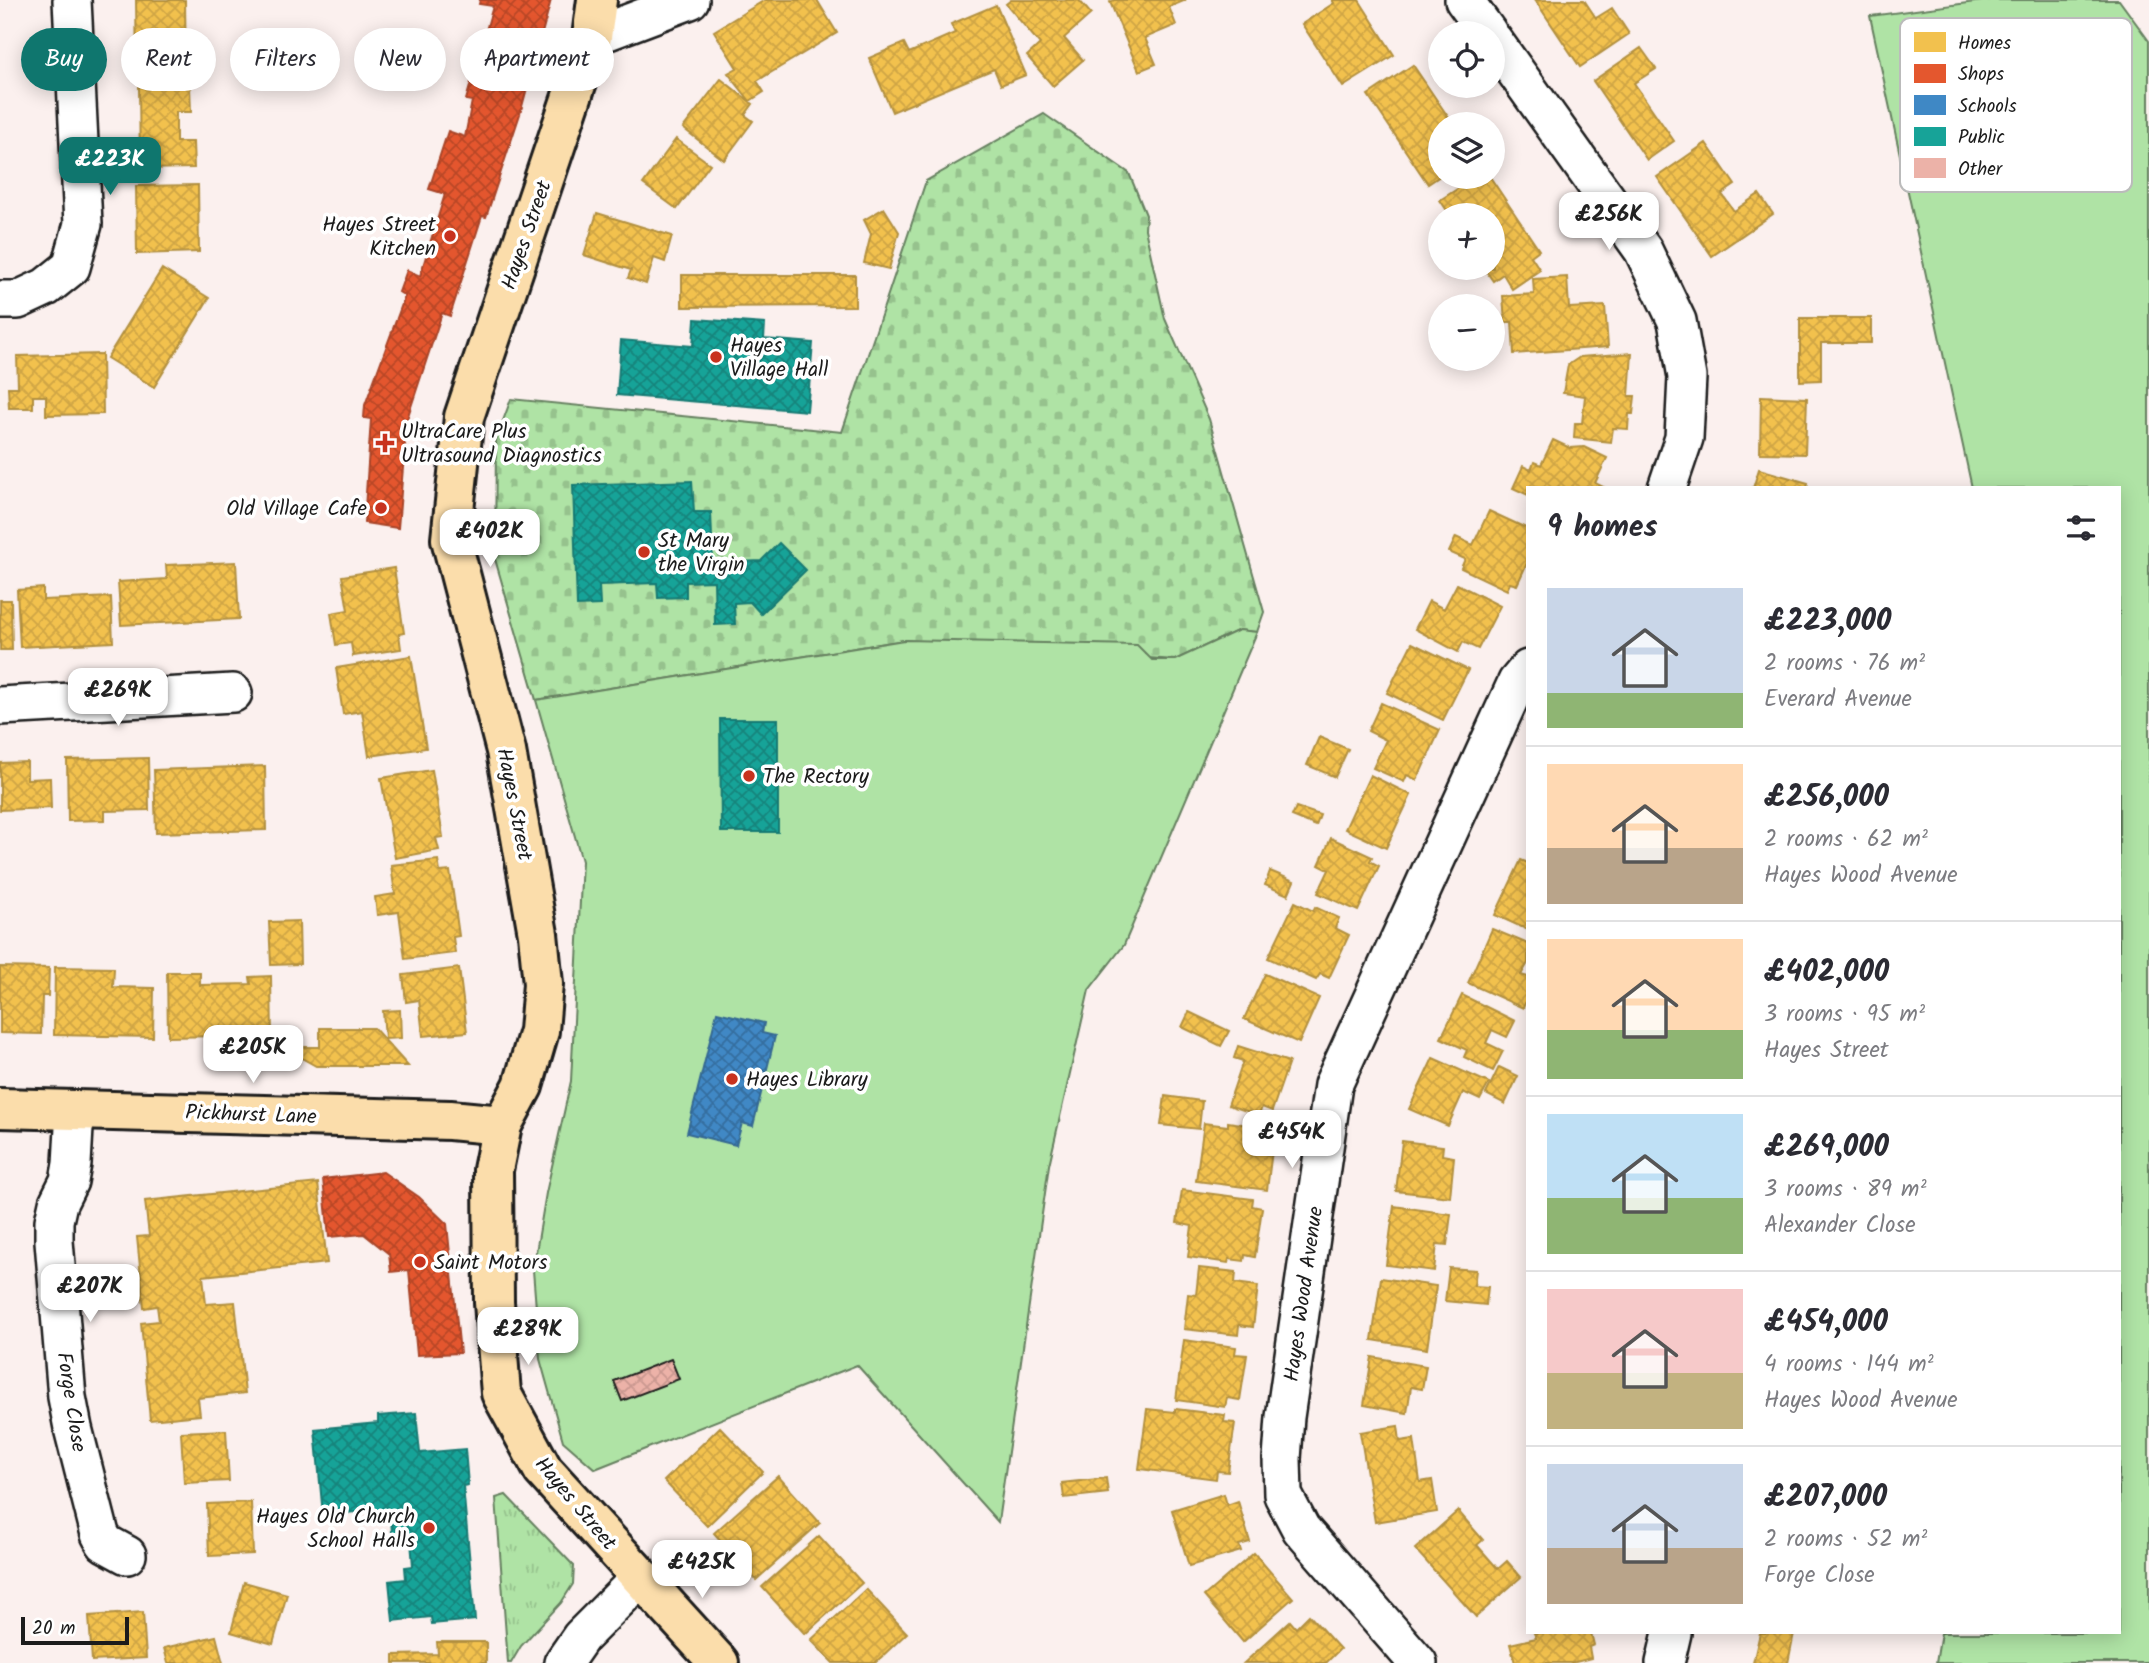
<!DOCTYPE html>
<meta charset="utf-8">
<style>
:root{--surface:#fff;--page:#f2f2f3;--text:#2b2b33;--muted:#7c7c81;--line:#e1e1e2;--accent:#0f766e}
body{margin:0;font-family:Kalam,sans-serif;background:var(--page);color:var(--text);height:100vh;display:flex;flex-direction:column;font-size:26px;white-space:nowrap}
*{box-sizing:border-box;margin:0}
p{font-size:23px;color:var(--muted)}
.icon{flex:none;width:38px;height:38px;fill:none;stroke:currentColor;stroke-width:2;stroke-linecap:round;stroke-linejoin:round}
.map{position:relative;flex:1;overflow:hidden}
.side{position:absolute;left:1526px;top:486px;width:595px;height:1148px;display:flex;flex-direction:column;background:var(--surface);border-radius:0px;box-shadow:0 4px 18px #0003}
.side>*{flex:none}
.hud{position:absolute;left:21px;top:28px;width:665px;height:63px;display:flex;gap:14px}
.buttons{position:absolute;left:1428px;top:21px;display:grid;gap:14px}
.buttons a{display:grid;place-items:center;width:77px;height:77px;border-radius:50%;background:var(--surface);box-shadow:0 4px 18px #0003;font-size:35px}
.scale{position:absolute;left:21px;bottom:18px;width:108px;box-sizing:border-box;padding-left:7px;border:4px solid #1c1c1c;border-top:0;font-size:19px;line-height:24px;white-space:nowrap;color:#1c1c1c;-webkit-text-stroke:5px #fff;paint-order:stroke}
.price{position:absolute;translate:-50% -60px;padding:0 16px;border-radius:14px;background:#fff;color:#222;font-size:23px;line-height:46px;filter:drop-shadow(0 2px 4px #0008)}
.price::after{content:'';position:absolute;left:50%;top:42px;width:21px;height:16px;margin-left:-10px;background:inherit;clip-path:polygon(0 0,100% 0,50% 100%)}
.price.on{background:var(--accent);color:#fff}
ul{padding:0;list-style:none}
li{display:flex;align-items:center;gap:21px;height:175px;padding:0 21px}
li+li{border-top:2px solid var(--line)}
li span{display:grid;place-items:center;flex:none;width:196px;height:140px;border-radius:0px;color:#555}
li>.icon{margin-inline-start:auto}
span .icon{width:84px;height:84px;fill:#fffc;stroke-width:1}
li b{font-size:30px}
h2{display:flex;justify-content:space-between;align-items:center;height:84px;padding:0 21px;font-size:30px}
.chip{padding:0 24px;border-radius:32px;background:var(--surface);box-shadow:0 4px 18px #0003;font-size:24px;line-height:63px}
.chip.on{background:var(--accent);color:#fff}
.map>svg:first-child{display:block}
</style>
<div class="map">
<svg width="2149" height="1663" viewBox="0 0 2149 1663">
<defs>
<pattern id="grass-tufts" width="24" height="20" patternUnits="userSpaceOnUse" patternTransform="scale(1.75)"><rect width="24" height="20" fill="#afe3a5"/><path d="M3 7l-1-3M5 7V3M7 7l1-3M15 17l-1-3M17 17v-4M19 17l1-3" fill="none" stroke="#96c28d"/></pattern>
<pattern id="cemetery-stones" width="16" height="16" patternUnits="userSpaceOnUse" patternTransform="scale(1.75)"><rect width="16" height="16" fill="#afe3a5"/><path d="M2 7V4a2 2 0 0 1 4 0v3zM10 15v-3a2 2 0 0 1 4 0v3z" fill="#96c28d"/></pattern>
<pattern id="homes-cross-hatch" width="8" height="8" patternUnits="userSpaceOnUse" patternTransform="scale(1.75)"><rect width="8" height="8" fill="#f2c14e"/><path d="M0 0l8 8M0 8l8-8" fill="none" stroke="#cfa544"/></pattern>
<pattern id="shops-cross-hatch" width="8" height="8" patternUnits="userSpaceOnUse" patternTransform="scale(1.75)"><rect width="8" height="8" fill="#e4572e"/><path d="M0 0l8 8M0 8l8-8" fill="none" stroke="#b84726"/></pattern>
<pattern id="schools-cross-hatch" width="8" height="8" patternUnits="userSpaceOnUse" patternTransform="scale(1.75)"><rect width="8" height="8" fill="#3f88c5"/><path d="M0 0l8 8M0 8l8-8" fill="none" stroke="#346e9f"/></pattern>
<pattern id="public-cross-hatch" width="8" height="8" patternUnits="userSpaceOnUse" patternTransform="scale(1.75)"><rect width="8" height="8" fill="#17a398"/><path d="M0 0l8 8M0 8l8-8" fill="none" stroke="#14847b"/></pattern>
<pattern id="building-cross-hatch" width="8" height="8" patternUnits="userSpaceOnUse" patternTransform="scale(1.75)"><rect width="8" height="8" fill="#ecb2a8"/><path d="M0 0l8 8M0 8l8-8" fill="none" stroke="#ca9890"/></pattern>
</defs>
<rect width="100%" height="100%" fill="#fbf0ee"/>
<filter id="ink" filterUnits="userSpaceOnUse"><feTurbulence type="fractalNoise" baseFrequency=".0143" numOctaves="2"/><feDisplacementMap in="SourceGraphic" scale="14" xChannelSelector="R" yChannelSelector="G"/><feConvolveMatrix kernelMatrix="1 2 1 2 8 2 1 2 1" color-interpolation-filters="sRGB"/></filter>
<g filter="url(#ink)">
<path fill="url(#grass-tufts)" stroke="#668060" stroke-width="2" d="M506,1495L574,1566L573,1584L561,1603L521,1646L511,1663H508L496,1498Z"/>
<path fill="url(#cemetery-stones)" stroke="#668060" stroke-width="2" d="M1044,114L1129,173L1146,215L1145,229L1165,319L1209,419L1264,612L1257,632L1239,630L1175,660L904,640L536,700L495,559L496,440L511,399L842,432L926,181Z"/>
<path fill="#afe3a5" stroke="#668060" stroke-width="2" d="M1990,0H2119L2149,41V1663H1936L1941,1633H2119V488H1972L1870,16Z
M1239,630L1257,632L1124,945L1089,990L1049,1165L998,1522L857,1365L595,1469L563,1441L540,1359L533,1270L546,1193L571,1081L582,861L536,700L904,640L1137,645L1152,660H1175Z"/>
<path fill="url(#homes-cross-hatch)" stroke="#b2903f" stroke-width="2" d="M136,0H185L186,68L137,69Z
M765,0H817L837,33L757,81L764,92L750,101L728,73L737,68L714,31Z
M1011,0H1079L1091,14L1064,38L1083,60L1053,86L1027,56L1040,44L1006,4Z
M1114,0H1186L1169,7L1176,25L1145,38L1156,64L1139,71L1110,2Z
M1332,0H1359L1394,55L1343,87L1302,24L1334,3Z
M1535,0H1584L1596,18L1612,8L1629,34L1580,67Z
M996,5L1026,75L1001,85L994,69L892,112L869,58L904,43L909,53L955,33L951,24Z
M1641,48L1656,69L1634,83L1674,141L1647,160L1593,81Z
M1413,65L1453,124H1440V176L1428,184L1368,95Z
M721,79L753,104L745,115L753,121L724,160L683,128Z
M190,86L191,112H176V142H193L194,168L140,169L139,87Z
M676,139L710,164L677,209L643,184Z
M1706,143L1735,185L1722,194L1734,211L1759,194L1773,214L1712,256L1657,177Z
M1476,177H1490L1539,250L1531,256L1540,270L1512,289L1503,274L1493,281L1484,268H1493V215H1450L1440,200Z
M198,185L199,252L137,254L136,186Z
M884,208L899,232L889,269L864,263L871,234L864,220Z
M597,213L672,236L665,262L654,258L646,284L628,278L631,270L584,255Z
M162,269L209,298L154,387L107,358Z
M682,275H855V306L682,307Z
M1567,277L1569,308L1605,306L1608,347L1514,354L1512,322H1505L1503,296L1534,294L1533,279Z
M1800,318H1871V343H1821V380L1800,381Z
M1632,353L1629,396H1635L1633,414H1629L1628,429L1613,428L1611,442L1574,438L1575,423H1582L1585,396L1563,393L1568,365L1580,357Z
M102,354L103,414L46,415V396H33V408H9L8,387H18L17,356Z
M1761,396L1807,398L1805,454L1760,453Z
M1553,440L1570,448L1584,447L1607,458L1595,483L1605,488H1528V495L1513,488L1523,466L1531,470L1534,462L1541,465Z
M1759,469L1808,483L1807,488H1753Z
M1489,511L1528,529V561L1517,585L1510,583L1507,590L1461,568L1465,559L1449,552L1456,537L1473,545Z
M236,562L239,619L121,625L118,582L167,579L166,565Z
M394,568L404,633L399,634L401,649L353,656L351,643L336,645L331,613L348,610L342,576Z
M1457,584L1500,606L1478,649L1463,642L1458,652L1415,629L1429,601L1444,609Z
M43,588V600L111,597L113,642L20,647L17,590Z
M0,600H11L12,650H0Z
M1412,643L1468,670L1443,720L1387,693Z
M411,656L426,748L369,756L362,711L343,714L336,668Z
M1381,703L1440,730L1417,780L1407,775L1404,782L1373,768L1386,740L1368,731Z
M1319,737L1348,749L1335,777L1307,765Z
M148,758L149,810L105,811V820L68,821L67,760Z
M27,762V779L50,778L51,808L0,810V763Z
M265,766L266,830L156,833L154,770Z
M432,770L443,837L436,838L439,850L395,858L381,778Z
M1370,775L1411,795L1386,848L1345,829Z
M1296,807L1320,815L1316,826L1292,816Z
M1331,838L1372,857L1370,861L1379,866L1358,911L1318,893L1329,870L1319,865Z
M438,860L440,872L450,871L459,936L453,937L455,953L405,959L399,912L377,915L375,897L395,894L391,865Z
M1521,860L1528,863V930L1495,915Z
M1270,871L1294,881L1288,895L1265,885Z
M1295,902L1313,911L1315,907L1339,918L1335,928L1349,935L1329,978L1320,974L1316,980L1268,958Z
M299,921L300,964L271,965L269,922Z
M1492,929L1528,944V963L1521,975L1528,977V997L1523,1008L1468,983Z
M0,967L49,968L48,996H42L41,1034L0,1033Z
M55,967L114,968L113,987L154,988L153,1037L54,1035Z
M459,968L467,1032L423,1036L419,1000L406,1002L403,975Z
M167,972H200V985L251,984L250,977L271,976L272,1035L168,1037Z
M1265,974L1319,998L1299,1043L1244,1019Z
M1462,995L1515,1021L1507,1037L1492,1030L1486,1043L1503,1051L1493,1071L1464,1057L1467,1050L1441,1038Z
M400,1010L401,1038L385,1039L383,1011Z
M1189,1012L1229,1031L1221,1046L1182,1027Z
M320,1028H374L408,1066H316L282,1047H320Z
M1238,1046L1289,1062L1272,1111L1262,1107L1259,1115L1228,1105L1243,1061L1234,1058Z
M1433,1058L1489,1083L1480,1100L1463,1092L1448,1126L1409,1109Z
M1499,1067L1518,1076L1505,1104L1486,1094Z
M1165,1096L1202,1101L1199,1129L1161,1125Z
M1228,1122L1263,1127L1262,1134L1274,1135L1267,1190L1196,1181L1204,1123L1228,1126Z
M1402,1141L1443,1146L1442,1155L1454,1157L1450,1197L1396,1191Z
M318,1183L327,1263L203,1276L206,1304L235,1302L245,1393L198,1398L200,1415L150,1420L141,1323L159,1321L157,1306L144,1308L137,1237L149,1236L145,1201Z
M1182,1190L1253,1199L1252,1206L1262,1208L1255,1257L1245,1255L1244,1261L1229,1259L1228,1263L1188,1257L1192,1226L1177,1223Z
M1394,1206L1451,1214L1447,1245L1437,1244L1434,1271L1386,1265Z
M1199,1268L1236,1272L1235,1283L1258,1286L1253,1327L1239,1325L1238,1335L1184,1329L1188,1294L1196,1295Z
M1449,1268L1476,1270L1474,1286L1488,1287L1486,1305L1445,1301Z
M1381,1278L1436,1286L1427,1349L1372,1340Z
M1184,1340L1236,1347L1235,1354L1247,1355L1240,1400L1227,1398L1225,1407L1176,1400Z
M1372,1357L1426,1366L1422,1389L1411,1387L1407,1413L1364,1405Z
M1147,1409L1175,1412V1409L1225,1415L1224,1422L1235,1423L1228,1472L1217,1471L1216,1479L1139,1469Z
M1398,1426L1400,1441L1414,1439L1420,1482L1432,1480L1437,1512L1375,1522L1360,1432Z
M720,1427L763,1472L707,1526L664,1481Z
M226,1430L229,1481L184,1483L181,1432Z
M778,1476L820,1523L756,1580L714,1533Z
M1106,1478L1108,1493L1064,1498L1062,1483Z
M1224,1494L1227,1505L1238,1501L1250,1542L1239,1545L1241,1551L1189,1566L1172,1510Z
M251,1502L253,1554L209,1556L207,1504Z
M1458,1511L1483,1540L1477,1545L1498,1569L1507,1561L1521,1577L1476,1617L1415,1549Z
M819,1536L862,1583L805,1634L762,1587Z
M1254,1553L1293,1598L1243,1642L1204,1596Z
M244,1582L287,1594L273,1644L231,1632Z
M866,1589L907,1633L875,1663H833L811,1640Z
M143,1612L146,1658L92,1661L89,1616Z
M1309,1615L1340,1649L1326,1663H1244L1290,1621L1296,1628Z
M1534,1633H1591L1594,1645L1589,1647L1591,1658L1572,1663H1515L1510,1644L1536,1638Z
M1760,1633H1794L1788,1663H1753Z
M216,1636L223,1663H168L164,1648Z
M437,1642H486V1663H394V1655L438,1654Z"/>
<path fill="url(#shops-cross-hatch)" stroke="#a84529" stroke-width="2" d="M480,0H551L520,114L486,217L482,216L450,316L442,313L407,419L398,528L364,523L371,419L364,418L365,405L405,296L399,292L407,270L420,276L445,194L429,189L448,131L465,137L472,101L466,100L493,6L479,4Z
M383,1172L419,1197L447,1224L460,1353L417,1355L409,1270L391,1272L389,1254L364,1234L329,1237L323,1179Z"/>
<path fill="url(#schools-cross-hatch)" stroke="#346892" stroke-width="2" d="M717,1012L764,1023L762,1033L775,1036L753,1126L742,1123L736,1145L687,1133Z"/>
<path fill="url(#public-cross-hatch)" stroke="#187a73" stroke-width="2" d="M695,319L765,324L764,339L813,343L807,411L617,395L621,340L693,346Z
M692,481L694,512H711L713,563L761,561L779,543L806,570L761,614L750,602L734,603L735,624L715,625L714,581L686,582V597L658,598L657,583L599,585L600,605L577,606L573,485Z
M720,719H778V832H721Z
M416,1413L420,1453L465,1449L468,1485L463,1486L475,1620L432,1624L431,1617L393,1621L389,1581L406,1579L405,1567L413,1566L411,1541L393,1543L390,1509L323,1515L315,1429L378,1423V1416Z"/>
<path fill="url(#building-cross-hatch)" stroke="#1c1c1c" stroke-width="2" d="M671,1359L679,1379L622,1401L614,1381Z"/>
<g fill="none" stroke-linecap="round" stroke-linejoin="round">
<defs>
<path id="minor" d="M1464,0L1488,33
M592,37L690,0
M1493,40L1643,250L1677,321L1687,377L1684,438L1667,488
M0,300H18L46,287L71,267L83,224L72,0
M0,706L233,693
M75,1110L72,1164L69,1181L58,1203L54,1221V1241L67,1397L73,1428L100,1534L105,1543L127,1555
M563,1663L581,1637L641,1577
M1418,1663L1301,1529L1283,1495L1282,1459L1285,1417L1333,1085L1517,682L1528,669
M1665,1663L1672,1633"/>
<path id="major" d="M597,0L592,37L464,417L451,539L506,751L538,934L543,984L539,1031L523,1086L502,1125L493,1170L494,1302L500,1381L501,1393L543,1470L719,1663
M0,1108L450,1120L502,1125"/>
</defs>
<use href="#minor" stroke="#1c1c1c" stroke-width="42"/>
<use href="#major" stroke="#1c1c1c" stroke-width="44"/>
<use href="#minor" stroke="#fff" stroke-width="37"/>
<use href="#major" stroke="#fbddab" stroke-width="38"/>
</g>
</g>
<g fill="#c8321e" stroke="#fff" stroke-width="2.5">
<circle cx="450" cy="236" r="7"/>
<circle cx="716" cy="357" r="7"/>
<path d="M381.5 432.5h7v7h7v7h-7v7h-7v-7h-7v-7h7z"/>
<circle cx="381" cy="508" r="7"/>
<circle cx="644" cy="552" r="7"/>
<circle cx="749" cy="776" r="7"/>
<circle cx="732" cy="1079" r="7"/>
<circle cx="420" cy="1262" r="7"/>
<circle cx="429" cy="1528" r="7"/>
</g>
<g text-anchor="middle" stroke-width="7" stroke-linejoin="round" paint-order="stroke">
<g font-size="21" fill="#1c1c1c" stroke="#fff" text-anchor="start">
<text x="436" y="231" text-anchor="end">Hayes Street<tspan x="436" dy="24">Kitchen</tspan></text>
<text x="730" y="352">Hayes<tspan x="730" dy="24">Village Hall</tspan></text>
<text x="401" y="438">UltraCare Plus<tspan x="401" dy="24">Ultrasound Diagnostics</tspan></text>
<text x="367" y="515" text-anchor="end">Old Village Cafe</text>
<text x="658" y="547">St Mary<tspan x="658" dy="24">the Virgin</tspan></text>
<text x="763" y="783">The Rectory</text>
<text x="746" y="1086">Hayes Library</text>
<text x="434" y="1269">Saint Motors</text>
<text x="415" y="1523" text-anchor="end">Hayes Old Church<tspan x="415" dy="24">School Halls</tspan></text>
</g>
<g font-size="21" fill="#1c1c1c" stroke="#fff">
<text transform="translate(526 235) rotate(-71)" y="7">Hayes Street</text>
<text transform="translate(515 804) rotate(79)" y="7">Hayes Street</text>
<text transform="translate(251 1114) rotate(2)" y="7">Pickhurst Lane</text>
<text transform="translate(1303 1294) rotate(-82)" y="7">Hayes Wood Avenue</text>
<text transform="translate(72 1402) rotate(81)" y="7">Forge Close</text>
<text transform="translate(576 1503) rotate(50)" y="7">Hayes Street</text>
</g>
</g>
<rect x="1900" y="18" width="232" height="174" rx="10" fill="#fff" stroke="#bbb" stroke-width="2"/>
<rect x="1914" y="32" width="32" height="20" fill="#f2c14e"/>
<rect x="1914" y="64" width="32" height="19" fill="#e4572e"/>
<rect x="1914" y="95" width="32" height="20" fill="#3f88c5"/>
<rect x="1914" y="127" width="32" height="19" fill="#17a398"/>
<rect x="1914" y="158" width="32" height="20" fill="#ecb2a8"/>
<g font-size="19" fill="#1c1c1c">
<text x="1958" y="49">Homes</text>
<text x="1958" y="80">Shops</text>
<text x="1958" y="112">Schools</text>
<text x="1958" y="143">Public</text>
<text x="1958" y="175">Other</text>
</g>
</svg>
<div class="buttons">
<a><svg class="icon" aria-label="locate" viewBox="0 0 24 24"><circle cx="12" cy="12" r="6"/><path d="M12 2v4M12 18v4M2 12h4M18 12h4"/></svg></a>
<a><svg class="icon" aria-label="layers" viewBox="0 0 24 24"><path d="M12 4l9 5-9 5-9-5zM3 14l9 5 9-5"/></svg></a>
<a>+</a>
<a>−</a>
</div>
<div class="scale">20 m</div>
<b class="price on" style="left:110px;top:197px">£223K</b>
<b class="price" style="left:1609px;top:252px">£256K</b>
<b class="price" style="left:490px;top:569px">£402K</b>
<b class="price" style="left:118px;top:728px">£269K</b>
<b class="price" style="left:253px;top:1085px">£205K</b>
<b class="price" style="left:1292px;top:1170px">£454K</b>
<b class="price" style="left:90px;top:1324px">£207K</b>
<b class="price" style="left:528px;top:1367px">£289K</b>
<b class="price" style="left:702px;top:1600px">£425K</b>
<div class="hud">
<a class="chip on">Buy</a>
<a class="chip">Rent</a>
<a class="chip">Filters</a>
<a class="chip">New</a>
<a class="chip">Apartment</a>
</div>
<section class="side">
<h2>9 homes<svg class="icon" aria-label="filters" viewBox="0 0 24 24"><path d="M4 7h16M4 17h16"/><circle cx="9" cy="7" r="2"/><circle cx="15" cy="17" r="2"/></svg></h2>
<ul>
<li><span style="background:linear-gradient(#c9d6e8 75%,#8fb573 0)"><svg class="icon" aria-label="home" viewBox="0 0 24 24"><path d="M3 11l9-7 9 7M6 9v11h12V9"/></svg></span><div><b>£223,000</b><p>2 rooms · 76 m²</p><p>Everard Avenue</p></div></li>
<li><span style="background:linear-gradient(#ffd9b3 60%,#b9a48a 0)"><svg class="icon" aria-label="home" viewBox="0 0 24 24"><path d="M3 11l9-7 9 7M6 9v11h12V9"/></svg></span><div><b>£256,000</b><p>2 rooms · 62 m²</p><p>Hayes Wood Avenue</p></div></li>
<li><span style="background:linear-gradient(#ffd9b3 65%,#8fb573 0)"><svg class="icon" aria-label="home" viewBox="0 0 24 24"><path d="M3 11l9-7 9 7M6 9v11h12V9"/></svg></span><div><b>£402,000</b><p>3 rooms · 95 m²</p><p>Hayes Street</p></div></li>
<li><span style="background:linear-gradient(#bfe0f5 60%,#8fb573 0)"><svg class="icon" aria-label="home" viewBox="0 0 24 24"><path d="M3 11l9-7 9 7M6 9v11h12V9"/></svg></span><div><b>£269,000</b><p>3 rooms · 89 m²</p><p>Alexander Close</p></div></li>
<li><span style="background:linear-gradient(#f6c9c9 60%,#c2b280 0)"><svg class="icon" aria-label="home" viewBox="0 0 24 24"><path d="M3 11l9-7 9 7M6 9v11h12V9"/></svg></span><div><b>£454,000</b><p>4 rooms · 144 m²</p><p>Hayes Wood Avenue</p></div></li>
<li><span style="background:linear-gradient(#c9d6e8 60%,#b9a48a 0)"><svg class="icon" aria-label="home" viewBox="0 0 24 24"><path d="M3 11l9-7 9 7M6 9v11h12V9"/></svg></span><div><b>£207,000</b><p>2 rooms · 52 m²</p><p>Forge Close</p></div></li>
</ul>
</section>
</div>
